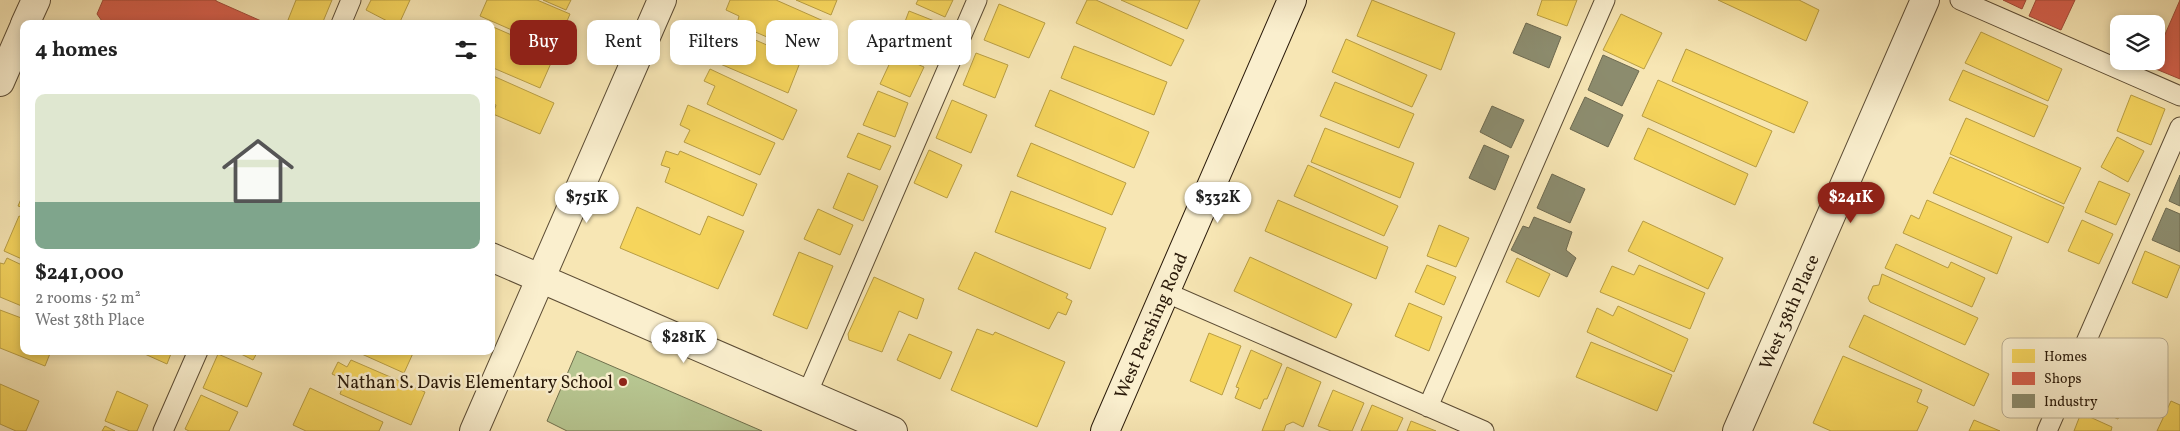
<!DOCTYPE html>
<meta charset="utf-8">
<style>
:root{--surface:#fff;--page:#f2f2f2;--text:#222;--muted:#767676;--accent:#8f2418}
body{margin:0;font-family:Vollkorn,serif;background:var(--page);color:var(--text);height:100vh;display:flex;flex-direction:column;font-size:19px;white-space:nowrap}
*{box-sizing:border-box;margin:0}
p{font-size:16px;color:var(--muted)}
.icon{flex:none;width:28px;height:28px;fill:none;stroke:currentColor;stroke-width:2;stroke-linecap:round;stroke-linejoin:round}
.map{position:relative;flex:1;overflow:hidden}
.details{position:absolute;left:20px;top:20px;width:475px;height:335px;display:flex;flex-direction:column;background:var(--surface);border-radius:10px;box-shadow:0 2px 8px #0003}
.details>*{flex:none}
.banner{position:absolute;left:510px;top:20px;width:475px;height:45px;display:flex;gap:10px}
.buttons{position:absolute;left:2110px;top:15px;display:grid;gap:10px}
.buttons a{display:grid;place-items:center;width:55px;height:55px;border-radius:10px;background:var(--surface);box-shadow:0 2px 8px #0003;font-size:25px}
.price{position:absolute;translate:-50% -42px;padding:0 11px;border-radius:18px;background:#fff;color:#222;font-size:16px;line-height:32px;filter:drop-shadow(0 1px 2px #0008)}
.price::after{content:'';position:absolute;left:50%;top:30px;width:15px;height:11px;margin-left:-8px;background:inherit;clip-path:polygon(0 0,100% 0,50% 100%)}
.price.active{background:var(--accent);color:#fff}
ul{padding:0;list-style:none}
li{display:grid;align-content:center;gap:10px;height:265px;padding:0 15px}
li span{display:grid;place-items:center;height:155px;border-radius:10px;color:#555}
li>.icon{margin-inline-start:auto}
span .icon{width:90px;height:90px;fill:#fffc;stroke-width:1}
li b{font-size:21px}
h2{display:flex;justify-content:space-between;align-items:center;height:60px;padding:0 15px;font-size:21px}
.tag{padding:0 18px;border-radius:10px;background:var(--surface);box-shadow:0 2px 8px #0003;font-size:18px;line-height:45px}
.tag.active{background:var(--accent);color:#fff}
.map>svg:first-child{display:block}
</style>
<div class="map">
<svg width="2180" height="431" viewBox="0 0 2180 431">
<rect width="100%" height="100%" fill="#f7e6b4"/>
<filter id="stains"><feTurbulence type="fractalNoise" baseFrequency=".004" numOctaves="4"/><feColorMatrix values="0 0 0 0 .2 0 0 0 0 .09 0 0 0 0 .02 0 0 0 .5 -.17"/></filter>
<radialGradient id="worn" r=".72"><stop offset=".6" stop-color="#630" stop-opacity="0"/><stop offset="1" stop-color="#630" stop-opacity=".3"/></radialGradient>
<path fill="#b7c691" stroke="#70704d" d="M577,351L762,431H567L547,421Z"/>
<path fill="#f6d55c" stroke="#b89d43" d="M296,0H332L322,24H297L288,20Z
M371,0H410L399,24H393L366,10Z
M487,0H537L570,14L555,49L480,16Z
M543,0H571L566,10Z
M730,0H776L828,23L813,57L737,24L739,16L726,10Z
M796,0H837L831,15Z
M918,0H953L945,17L916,4Z
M1087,0H1096L1184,40L1171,66L1076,23Z
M1121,0H1200L1187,29Z
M1372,0L1455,33L1441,70L1357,36Z
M1542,0H1577L1567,26L1537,15Z
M1718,0H1799L1819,10L1806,41Z
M999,4L1045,23L1029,58L984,40Z
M909,11L942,24L931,56L897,43Z
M1621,14L1662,33L1644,69L1603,50Z
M491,26L555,54L540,88L491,67Z
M714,27L725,33L728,28L801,60L788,93L711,60L716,51L705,46Z
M1981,32L2062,69L2048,101L1965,63Z
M1346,39L1427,75L1412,107L1332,72Z
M1074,46L1167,82L1154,115L1061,78Z
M1686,49L1808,102L1794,133L1672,81Z
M976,53L1008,65L995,98L963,85Z
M894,54L924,67L910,97L880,84Z
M710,69L797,110L783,140L707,104L715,86L704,81Z
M1963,70L2048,106L2034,137L1949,100Z
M491,75L554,103L540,134L493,114L496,105L491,103Z
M1658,80L1772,131L1756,167L1642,116Z
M1335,82L1414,114L1399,148L1320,116Z
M1050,90L1149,132L1134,168L1035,126Z
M878,91L908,103L895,137L863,125Z
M2131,95L2165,109L2151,145L2117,131Z
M952,100L987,115L971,153L936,138Z
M688,105L775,143L760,175L684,142L690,130L680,125Z
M1966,118L2081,168L2064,204L1950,154Z
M1325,128L1414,163L1400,198L1311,162Z
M1648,128L1748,174L1735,205L1634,159Z
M858,133L891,146L880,170L847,157Z
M2117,137L2144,151L2128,182L2101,167Z
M1031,143L1126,183L1112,215L1017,176Z
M929,150L962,165L947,198L914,183Z
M666,151L678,155L680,151L757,184L743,216L665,182L670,168L661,165Z
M1950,157L2064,207L2048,243L1933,193Z
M1308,165L1398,206L1384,236L1294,196Z
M848,173L878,186L863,221L833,208Z
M2099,181L2130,194L2116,225L2085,212Z
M1011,191L1106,228L1090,269L995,232Z
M24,192V208L18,206Z
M1278,200L1388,247L1376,279L1265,231Z
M1927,200L2012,237L1997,274L1903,233L1911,215L1919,219Z
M637,207L700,235L708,216L744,231L718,289L620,248Z
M818,209L853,225L840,255L804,239Z
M19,216L24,218V260L4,251Z
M2082,220L2113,234L2099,264L2068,251Z
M1643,221L1723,258L1708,289L1628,251Z
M1439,225L1469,238L1456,267L1427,256Z
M1896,244L1948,268L1951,262L1985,278L1972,307L1885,268Z
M2145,251L2180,266L2167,298L2132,283Z
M799,252L833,266L807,329L773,315Z
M975,252L1068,294L1066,298L1072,301L1066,315L1058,312L1049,329L958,289Z
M1250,257L1352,304L1336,338L1234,291Z
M7,258L24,266V307L0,297V263L4,264Z
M1517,258L1550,274L1539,297L1506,282Z
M1427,265L1456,277L1444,305L1415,292Z
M1639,265L1705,293L1690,329L1600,292L1612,266L1634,275Z
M1882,274L1978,318L1965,345L1870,302L1868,298L1873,286L1879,285Z
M874,277L924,299L917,319L899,311L882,352L849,340L848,334Z
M1409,303L1442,317L1429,351L1395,336Z
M1618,306L1688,339L1674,372L1587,332L1597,308L1613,316Z
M0,310L24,319V351H51L45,366L0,348Z
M1864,315L1989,374L1974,406L1849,347Z
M977,329L993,335L995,332L1065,362L1037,427L951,390Z
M1209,333L1241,346L1222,395L1190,381Z
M909,334L952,352L940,379L897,360Z
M1591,342L1672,375L1657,411L1576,377Z
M1251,350L1282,364L1267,399H1264L1260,409L1235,398L1239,388L1236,387Z
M138,351H172L167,364Z
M235,351H258L253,360Z
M355,351H414L404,373Z
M218,354L262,373L247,407L203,388Z
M1843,356L1922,390L1917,402L1928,407L1917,431H1831L1813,423Z
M351,360L425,392L411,425L340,394L345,380L332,374L338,362L347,367Z
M1287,367L1321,382L1303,427L1293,422L1286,425L1284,431H1262Z
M2101,374L2132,388L2118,419L2087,406Z
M0,384L39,401L26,431H16L0,424Z
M310,388L383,422L379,431H306L293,425Z
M1333,390L1364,403L1352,431H1331L1318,426Z
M117,391L148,405L137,431H130L105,421Z
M201,395L238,412L229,431H189L185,429Z
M2171,401L2180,405V431H2157Z
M1372,405L1403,418L1397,431H1361Z
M2081,413L2112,427L2111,431H2074Z
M1974,420L2000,431H1969Z
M1411,421L1436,431H1407Z
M105,426L115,431H102Z"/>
<path fill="#d6604d" stroke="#a24b39" d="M103,0H216V1L268,24H104L97,14Z
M2003,0H2026L2022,9Z
M2036,0H2075L2061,30L2029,16Z
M2180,0V79L2151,67L2153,61H2156V55Z"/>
<path fill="#8c8c6e" stroke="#6e6a50" d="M1526,23L1561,37L1549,68L1513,53Z
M1603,55L1639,71L1622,106L1588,90Z
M1585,97L1623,115L1608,147L1570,129Z
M1492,106L1524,120L1511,148L1480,132Z
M1484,145L1509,156L1495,190L1469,178Z
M1552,174L1585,189L1570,223L1537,208Z
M2180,175V206L2169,201Z
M2166,208L2180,214V252L2152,240Z
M1534,217L1572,232L1566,250L1576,258L1567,277L1511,250L1523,226L1529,228Z"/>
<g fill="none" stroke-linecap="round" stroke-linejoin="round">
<defs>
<path id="lane" d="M1960,0L2180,96
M341,24L351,0
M1165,292L1484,431
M807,394L977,0
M1428,407L1605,0
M163,431L198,351
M2047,431L2180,127"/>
<g id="street">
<path d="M25,24L36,0"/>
<path d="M0,82L24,27"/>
<path d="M491,257L893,431"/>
<path d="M474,431L662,0"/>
<path id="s1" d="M1737,431L1925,0"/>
</g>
<g id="secondary">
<path id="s2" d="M1105,431L1292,0"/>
</g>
</defs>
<use href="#lane" stroke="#5c4c34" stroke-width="21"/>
<use href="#street" stroke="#5c4c34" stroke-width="30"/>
<use href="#secondary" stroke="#291909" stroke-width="30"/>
<use href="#lane" stroke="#faefce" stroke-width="19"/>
<use href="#street" stroke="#faefce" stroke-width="28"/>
<use href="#secondary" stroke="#faefce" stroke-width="28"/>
</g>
<circle fill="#8f2418" stroke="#faefce" stroke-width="2" cx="623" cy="382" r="5"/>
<g text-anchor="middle" stroke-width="5" stroke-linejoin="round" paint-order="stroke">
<g font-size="18" fill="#291909" stroke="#faefce">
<text dy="6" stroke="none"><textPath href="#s1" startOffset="130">West 38th Place</textPath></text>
<text dy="6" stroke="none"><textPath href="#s2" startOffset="115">West Pershing Road</textPath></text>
</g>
<g font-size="18" fill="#291909" stroke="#faefce" text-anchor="end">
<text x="613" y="388">Nathan S. Davis Elementary School</text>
</g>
</g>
<rect x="2002" y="338" width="166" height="80" rx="8" fill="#faefce" stroke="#bbaf93" stroke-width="1"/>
<rect x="2012" y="349" width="23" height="14" fill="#f6d55c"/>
<rect x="2012" y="372" width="23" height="13" fill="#d6604d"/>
<rect x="2012" y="394" width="23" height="14" fill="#8c8c6e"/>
<g font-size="14" fill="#291909">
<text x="2044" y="361">Homes</text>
<text x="2044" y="383">Shops</text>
<text x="2044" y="406">Industry</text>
</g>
<rect width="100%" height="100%" filter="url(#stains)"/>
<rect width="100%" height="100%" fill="url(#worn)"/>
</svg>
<div class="buttons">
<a><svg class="icon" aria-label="layers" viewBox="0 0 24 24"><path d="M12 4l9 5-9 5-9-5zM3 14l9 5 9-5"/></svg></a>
</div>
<b class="price" style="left:587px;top:224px">$751K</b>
<b class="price" style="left:1218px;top:224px">$332K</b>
<b class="price active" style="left:1851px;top:224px">$241K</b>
<b class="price" style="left:684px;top:364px">$281K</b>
<div class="banner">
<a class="tag active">Buy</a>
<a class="tag">Rent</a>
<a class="tag">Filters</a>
<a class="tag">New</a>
<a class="tag">Apartment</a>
</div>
<section class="details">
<h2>4 homes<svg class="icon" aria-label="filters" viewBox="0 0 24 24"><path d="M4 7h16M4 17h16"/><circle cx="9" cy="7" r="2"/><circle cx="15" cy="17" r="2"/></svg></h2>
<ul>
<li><span style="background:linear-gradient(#dfe7d0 70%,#7fa58c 0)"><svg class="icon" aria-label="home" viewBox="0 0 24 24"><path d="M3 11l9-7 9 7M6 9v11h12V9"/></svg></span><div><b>$241,000</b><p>2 rooms · 52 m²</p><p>West 38th Place</p></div></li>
</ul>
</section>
</div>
